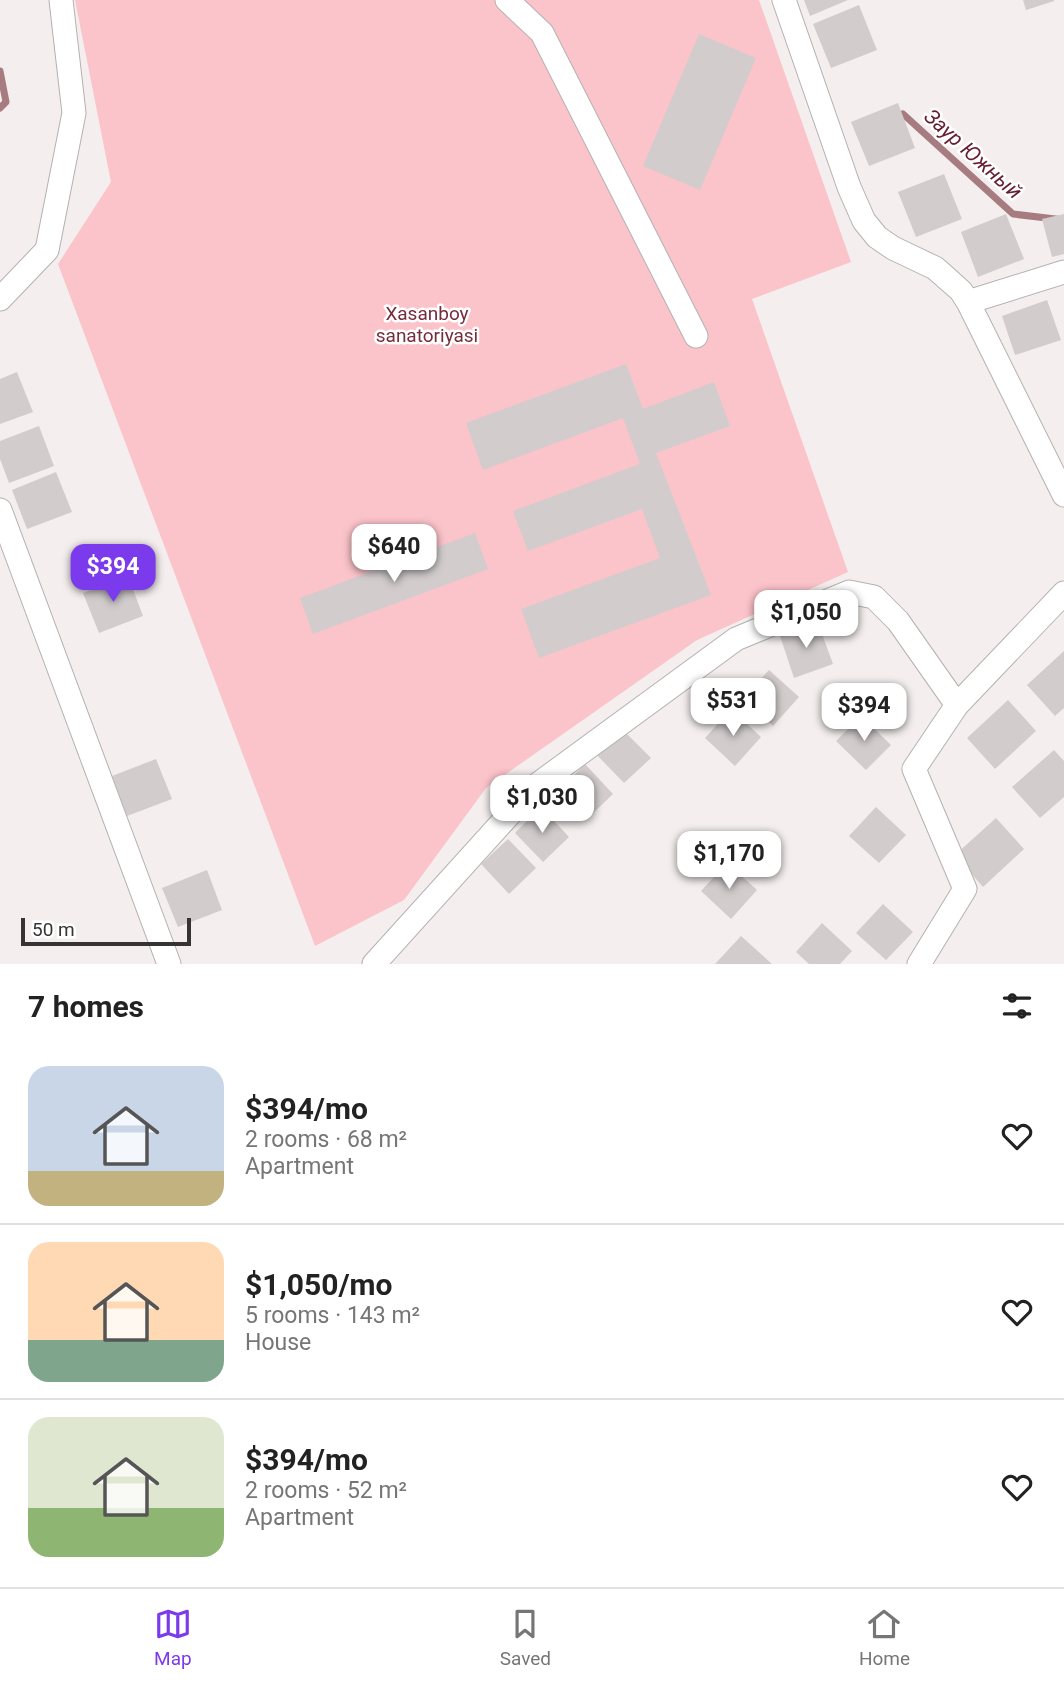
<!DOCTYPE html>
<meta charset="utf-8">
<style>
:root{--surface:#fff;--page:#f2f2f2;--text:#222;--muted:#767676;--line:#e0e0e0;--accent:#7c3aed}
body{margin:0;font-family:Roboto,sans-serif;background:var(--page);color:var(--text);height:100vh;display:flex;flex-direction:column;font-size:26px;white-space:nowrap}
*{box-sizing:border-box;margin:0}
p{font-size:23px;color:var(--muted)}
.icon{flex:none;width:38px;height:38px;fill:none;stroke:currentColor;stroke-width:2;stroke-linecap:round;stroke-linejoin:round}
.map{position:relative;height:964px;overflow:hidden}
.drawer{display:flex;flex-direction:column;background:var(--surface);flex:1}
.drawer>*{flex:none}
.scale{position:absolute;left:21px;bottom:18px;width:170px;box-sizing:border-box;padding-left:7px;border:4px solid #363334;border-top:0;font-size:19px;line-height:24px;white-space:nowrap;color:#363334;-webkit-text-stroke:5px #fff;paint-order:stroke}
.price{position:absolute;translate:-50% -60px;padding:0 16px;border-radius:14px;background:#fff;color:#222;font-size:23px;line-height:46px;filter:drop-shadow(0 2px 4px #0008)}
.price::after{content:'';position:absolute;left:50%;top:42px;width:21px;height:16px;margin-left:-10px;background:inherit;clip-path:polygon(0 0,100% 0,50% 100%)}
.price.active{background:var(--accent);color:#fff}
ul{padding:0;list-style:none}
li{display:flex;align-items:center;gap:21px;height:175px;padding:0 28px}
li+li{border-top:2px solid var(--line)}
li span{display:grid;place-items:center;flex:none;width:196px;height:140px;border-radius:21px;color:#555}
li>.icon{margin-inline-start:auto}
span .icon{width:84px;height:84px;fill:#fffc;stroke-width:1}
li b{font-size:30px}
h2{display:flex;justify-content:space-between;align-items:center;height:84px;padding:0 28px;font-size:30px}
.tabs{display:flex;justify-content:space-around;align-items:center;height:98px;border-top:2px solid var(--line);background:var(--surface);font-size:19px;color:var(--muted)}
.tabs a{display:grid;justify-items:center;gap:4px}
.tabs .active{color:var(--accent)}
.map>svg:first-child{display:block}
</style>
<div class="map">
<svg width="1064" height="964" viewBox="0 0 1064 964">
<rect width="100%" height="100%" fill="#f4eeee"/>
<path fill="#fbc3ca" d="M75,0H759L851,262L752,299L848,572L697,640L486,788L404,900L315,946L58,264L111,182Z"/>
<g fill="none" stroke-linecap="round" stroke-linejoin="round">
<path stroke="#a77c81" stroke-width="7" d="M0,71L6,102L0,108
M903,114L1013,214L1064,220"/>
</g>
<path fill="#d2cccd" d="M804,0H848L810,16Z
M1023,0H1054V1L1026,10Z
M859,5L877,50L831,68L813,24Z
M699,34L756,58L700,190L643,166Z
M898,103L915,148L869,166L851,122Z
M944,174L962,219L916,237L898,192Z
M1006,214L1024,259L978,277L961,232Z
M1064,214V254L1052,257L1042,219Z
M1047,300L1061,340L1015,355L1002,316Z
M626,364L643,409L714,382L730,426L656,453L711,595L539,658L521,609L660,558L642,509L528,551L513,511L640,464L623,418L483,470L466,423Z
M17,372L33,412L0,424V379Z
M39,426L54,466L9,483L0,459V441Z
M56,472L72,512L27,529L12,490Z
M475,533L488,569L313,634L300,598Z
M128,576L143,616L99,633L83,593Z
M818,623L833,664L794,678L780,636Z
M1064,651V708L1055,716L1027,685Z
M769,670L799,697L773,726L743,698Z
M1008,700L1036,731L995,769L967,738Z
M731,709L761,737L735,766L705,738Z
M861,716L891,745L866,770L836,741Z
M622,729L651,758L624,783L596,754Z
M1054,750L1064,761V797L1040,818L1012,787Z
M156,759L172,799L127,816L112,776Z
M585,764L613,794L587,819L559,790Z
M541,807L569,837L543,862L515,833Z
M876,807L906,835L879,863L849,836Z
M996,818L1024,849L983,887L955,855Z
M508,839L536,868L509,894L481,864Z
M727,863L757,890L731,919L701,891Z
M207,870L222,910L178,927L162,888Z
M883,904L913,932L886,960L856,933Z
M822,923L852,951L840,964H809L796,952Z
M741,936L772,964H715Z"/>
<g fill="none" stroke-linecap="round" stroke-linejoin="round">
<defs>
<path id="minor" d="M507,0L542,33L696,336
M784,0L849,187L864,221L877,237L893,248L935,268L943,275L961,291L968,302L1064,495
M0,299L47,250L74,113L61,0
M968,302L1064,272
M0,510L169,964
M374,964L534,787L736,639L849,592L874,597L898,621L957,705
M919,964L965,889L914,769L957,705L1064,593"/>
</defs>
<use href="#minor" stroke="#b6b1b1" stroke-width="25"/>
<use href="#minor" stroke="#fff" stroke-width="23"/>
</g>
<g text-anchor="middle" stroke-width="5" stroke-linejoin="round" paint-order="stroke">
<g font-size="19" fill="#752d3c" stroke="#fff">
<text x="427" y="320">Xasanboy<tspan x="427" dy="22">sanatoriyasi</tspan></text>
</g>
<g font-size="21" font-style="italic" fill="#671f2f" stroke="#fff">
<text transform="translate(973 154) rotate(42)" y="7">Заур Южный</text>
</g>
</g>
</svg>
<div class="scale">50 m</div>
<b class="price" style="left:394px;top:584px">$640</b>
<b class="price active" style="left:113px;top:604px">$394</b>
<b class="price" style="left:806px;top:650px">$1,050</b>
<b class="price" style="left:733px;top:738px">$531</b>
<b class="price" style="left:864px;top:743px">$394</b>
<b class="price" style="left:542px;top:835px">$1,030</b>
<b class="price" style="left:729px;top:891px">$1,170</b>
</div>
<section class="drawer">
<h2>7 homes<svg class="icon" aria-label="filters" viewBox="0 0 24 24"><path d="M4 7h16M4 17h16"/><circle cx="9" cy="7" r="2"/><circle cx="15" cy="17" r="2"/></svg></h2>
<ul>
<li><span style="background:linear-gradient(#c9d6e8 75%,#c2b280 0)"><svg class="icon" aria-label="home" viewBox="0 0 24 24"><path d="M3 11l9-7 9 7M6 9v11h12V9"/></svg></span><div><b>$394/mo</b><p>2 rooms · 68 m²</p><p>Apartment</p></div><svg class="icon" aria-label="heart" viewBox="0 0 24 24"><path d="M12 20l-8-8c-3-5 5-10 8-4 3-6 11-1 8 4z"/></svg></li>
<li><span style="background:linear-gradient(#ffd9b3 70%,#7fa58c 0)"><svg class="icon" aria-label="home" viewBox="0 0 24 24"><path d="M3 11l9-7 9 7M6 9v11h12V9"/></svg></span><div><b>$1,050/mo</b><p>5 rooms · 143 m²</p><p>House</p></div><svg class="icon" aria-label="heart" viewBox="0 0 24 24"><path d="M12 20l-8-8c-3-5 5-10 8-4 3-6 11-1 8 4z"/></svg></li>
<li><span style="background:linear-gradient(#dfe7d0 65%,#8fb573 0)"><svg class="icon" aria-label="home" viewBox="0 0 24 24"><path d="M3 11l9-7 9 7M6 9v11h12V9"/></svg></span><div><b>$394/mo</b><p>2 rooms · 52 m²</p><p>Apartment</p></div><svg class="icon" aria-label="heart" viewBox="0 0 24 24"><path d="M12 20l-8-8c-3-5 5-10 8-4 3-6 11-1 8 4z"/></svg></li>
</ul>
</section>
<nav class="tabs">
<a class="active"><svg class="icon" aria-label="map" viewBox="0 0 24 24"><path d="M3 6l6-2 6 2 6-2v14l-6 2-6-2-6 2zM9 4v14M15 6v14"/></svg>Map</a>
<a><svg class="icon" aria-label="saved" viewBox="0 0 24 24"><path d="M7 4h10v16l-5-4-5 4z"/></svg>Saved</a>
<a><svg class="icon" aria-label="home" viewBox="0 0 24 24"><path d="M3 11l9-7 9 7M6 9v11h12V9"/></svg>Home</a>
</nav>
